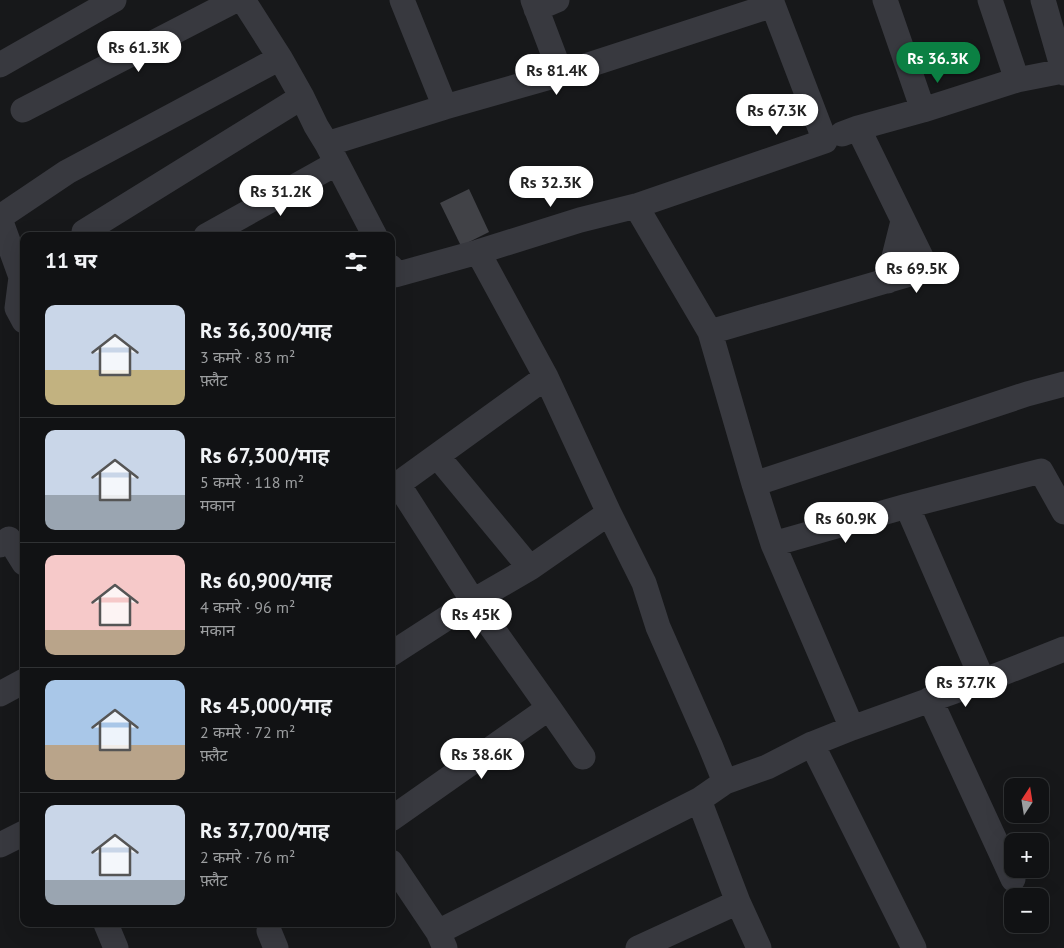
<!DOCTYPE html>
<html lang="hi">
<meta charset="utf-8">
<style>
:root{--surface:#111214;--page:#1a1b1d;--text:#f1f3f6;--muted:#9c9ea0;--line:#303234;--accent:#0b8043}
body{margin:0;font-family:"PT Sans","Noto Sans Devanagari",sans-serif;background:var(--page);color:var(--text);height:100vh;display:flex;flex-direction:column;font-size:19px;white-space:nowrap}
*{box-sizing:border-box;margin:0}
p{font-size:16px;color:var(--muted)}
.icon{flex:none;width:28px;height:28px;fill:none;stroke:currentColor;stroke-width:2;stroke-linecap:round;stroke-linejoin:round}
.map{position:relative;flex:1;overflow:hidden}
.side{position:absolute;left:20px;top:232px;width:375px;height:695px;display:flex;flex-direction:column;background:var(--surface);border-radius:10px;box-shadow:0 5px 20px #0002,0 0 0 1px var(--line)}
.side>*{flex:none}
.needle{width:32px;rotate:12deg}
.fabs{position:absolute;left:1004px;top:778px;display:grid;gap:10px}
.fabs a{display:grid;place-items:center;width:45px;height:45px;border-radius:10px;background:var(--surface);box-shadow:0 5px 20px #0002,0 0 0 1px var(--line);font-size:25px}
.price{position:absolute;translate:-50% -42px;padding:0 11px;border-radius:18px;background:#fff;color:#222;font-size:16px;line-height:32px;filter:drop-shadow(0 1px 2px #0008)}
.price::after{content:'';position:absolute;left:50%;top:30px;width:15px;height:11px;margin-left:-8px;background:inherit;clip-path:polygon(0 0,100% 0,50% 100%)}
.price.current{background:var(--accent);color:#fff}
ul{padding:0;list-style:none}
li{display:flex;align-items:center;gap:15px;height:125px;padding:0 25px}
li+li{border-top:1px solid var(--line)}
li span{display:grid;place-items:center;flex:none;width:140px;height:100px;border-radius:10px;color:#555}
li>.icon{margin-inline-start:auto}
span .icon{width:60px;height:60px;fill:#fffc;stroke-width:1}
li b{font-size:21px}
h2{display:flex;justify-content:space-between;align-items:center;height:60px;padding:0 25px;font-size:21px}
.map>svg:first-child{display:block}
</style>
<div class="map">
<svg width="1064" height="948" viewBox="0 0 1064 948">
<rect width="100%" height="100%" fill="#17181a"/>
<path fill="#414247" d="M469,189L489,232L461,246L440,203Z"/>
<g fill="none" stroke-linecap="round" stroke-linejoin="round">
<path stroke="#38393f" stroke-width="25" d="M243,0L280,58L302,97L316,126L327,144L375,236
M402,0L445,107
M533,0L561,74
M885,0L923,110
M990,0L1017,80
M1043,0L1064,73
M536,9L557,0
M0,65L114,0
M23,110L236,0
M842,134L858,128L923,110L1017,80L1063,71
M327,144L445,107L561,74L773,5
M636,206L710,332L754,484L773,544L852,728L812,744L914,948
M0,217L67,172L280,58
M0,219L21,277L17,308L24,321
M84,232L302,97
M206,236L337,163
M478,252L580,220L636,206L825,141L771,0
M391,267L395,275L478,252L546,377L609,513L644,583L658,627L710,745L725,782L699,800L738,902L759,948
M888,281L903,221
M710,332L927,269L858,128
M438,457L530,568L609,513
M398,484L546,377
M754,484L1027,394L1064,384
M391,489L398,484L473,601L549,708L583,757
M773,544L907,506
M0,545L9,539L24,563
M391,654L473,601L530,568
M983,681L907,506L1041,471L1064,512
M0,694L24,681
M930,699L1013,879
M852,728L983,681L1064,649
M725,782L767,767L812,744
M391,819L549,708
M0,845L24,833
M391,862L438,932L445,948
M106,924L116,948
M269,931L276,948
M438,932L699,800
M638,948L738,902"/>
</g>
</svg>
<div class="fabs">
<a><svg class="needle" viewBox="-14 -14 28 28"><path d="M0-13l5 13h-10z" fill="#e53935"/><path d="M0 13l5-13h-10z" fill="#9c9ea0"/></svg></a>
<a>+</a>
<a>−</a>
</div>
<b class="price" style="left:139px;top:73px">Rs 61.3K</b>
<b class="price current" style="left:938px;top:84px">Rs 36.3K</b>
<b class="price" style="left:557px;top:96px">Rs 81.4K</b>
<b class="price" style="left:777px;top:136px">Rs 67.3K</b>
<b class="price" style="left:551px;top:208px">Rs 32.3K</b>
<b class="price" style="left:281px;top:217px">Rs 31.2K</b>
<b class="price" style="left:917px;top:294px">Rs 69.5K</b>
<b class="price" style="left:846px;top:544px">Rs 60.9K</b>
<b class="price" style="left:476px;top:640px">Rs 45K</b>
<b class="price" style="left:966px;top:708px">Rs 37.7K</b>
<b class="price" style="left:482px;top:780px">Rs 38.6K</b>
<section class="side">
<h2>11 घर<svg class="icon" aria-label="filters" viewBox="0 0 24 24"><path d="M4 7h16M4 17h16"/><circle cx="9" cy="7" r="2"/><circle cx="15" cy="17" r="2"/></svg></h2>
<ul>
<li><span style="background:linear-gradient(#c9d6e8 65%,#c2b280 0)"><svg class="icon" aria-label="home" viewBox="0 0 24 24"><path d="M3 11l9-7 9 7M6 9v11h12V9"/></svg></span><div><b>Rs 36,300/माह</b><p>3 कमरे · 83 m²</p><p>फ़्लैट</p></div></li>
<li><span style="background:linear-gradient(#c9d6e8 65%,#9aa5b1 0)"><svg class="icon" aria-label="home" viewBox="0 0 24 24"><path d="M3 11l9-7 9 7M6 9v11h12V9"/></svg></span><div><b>Rs 67,300/माह</b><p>5 कमरे · 118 m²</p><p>मकान</p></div></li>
<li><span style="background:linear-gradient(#f6c9c9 75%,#b9a48a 0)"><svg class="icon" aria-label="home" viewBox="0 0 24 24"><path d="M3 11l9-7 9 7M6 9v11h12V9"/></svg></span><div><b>Rs 60,900/माह</b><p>4 कमरे · 96 m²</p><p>मकान</p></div></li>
<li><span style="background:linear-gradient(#a9c7e8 65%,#b9a48a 0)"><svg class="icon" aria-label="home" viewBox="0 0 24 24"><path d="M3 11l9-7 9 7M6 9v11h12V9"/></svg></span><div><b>Rs 45,000/माह</b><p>2 कमरे · 72 m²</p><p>फ़्लैट</p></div></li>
<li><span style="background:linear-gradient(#c9d6e8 75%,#9aa5b1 0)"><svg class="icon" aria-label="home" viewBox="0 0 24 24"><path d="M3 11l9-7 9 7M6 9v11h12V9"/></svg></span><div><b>Rs 37,700/माह</b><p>2 कमरे · 76 m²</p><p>फ़्लैट</p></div></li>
</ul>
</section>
</div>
